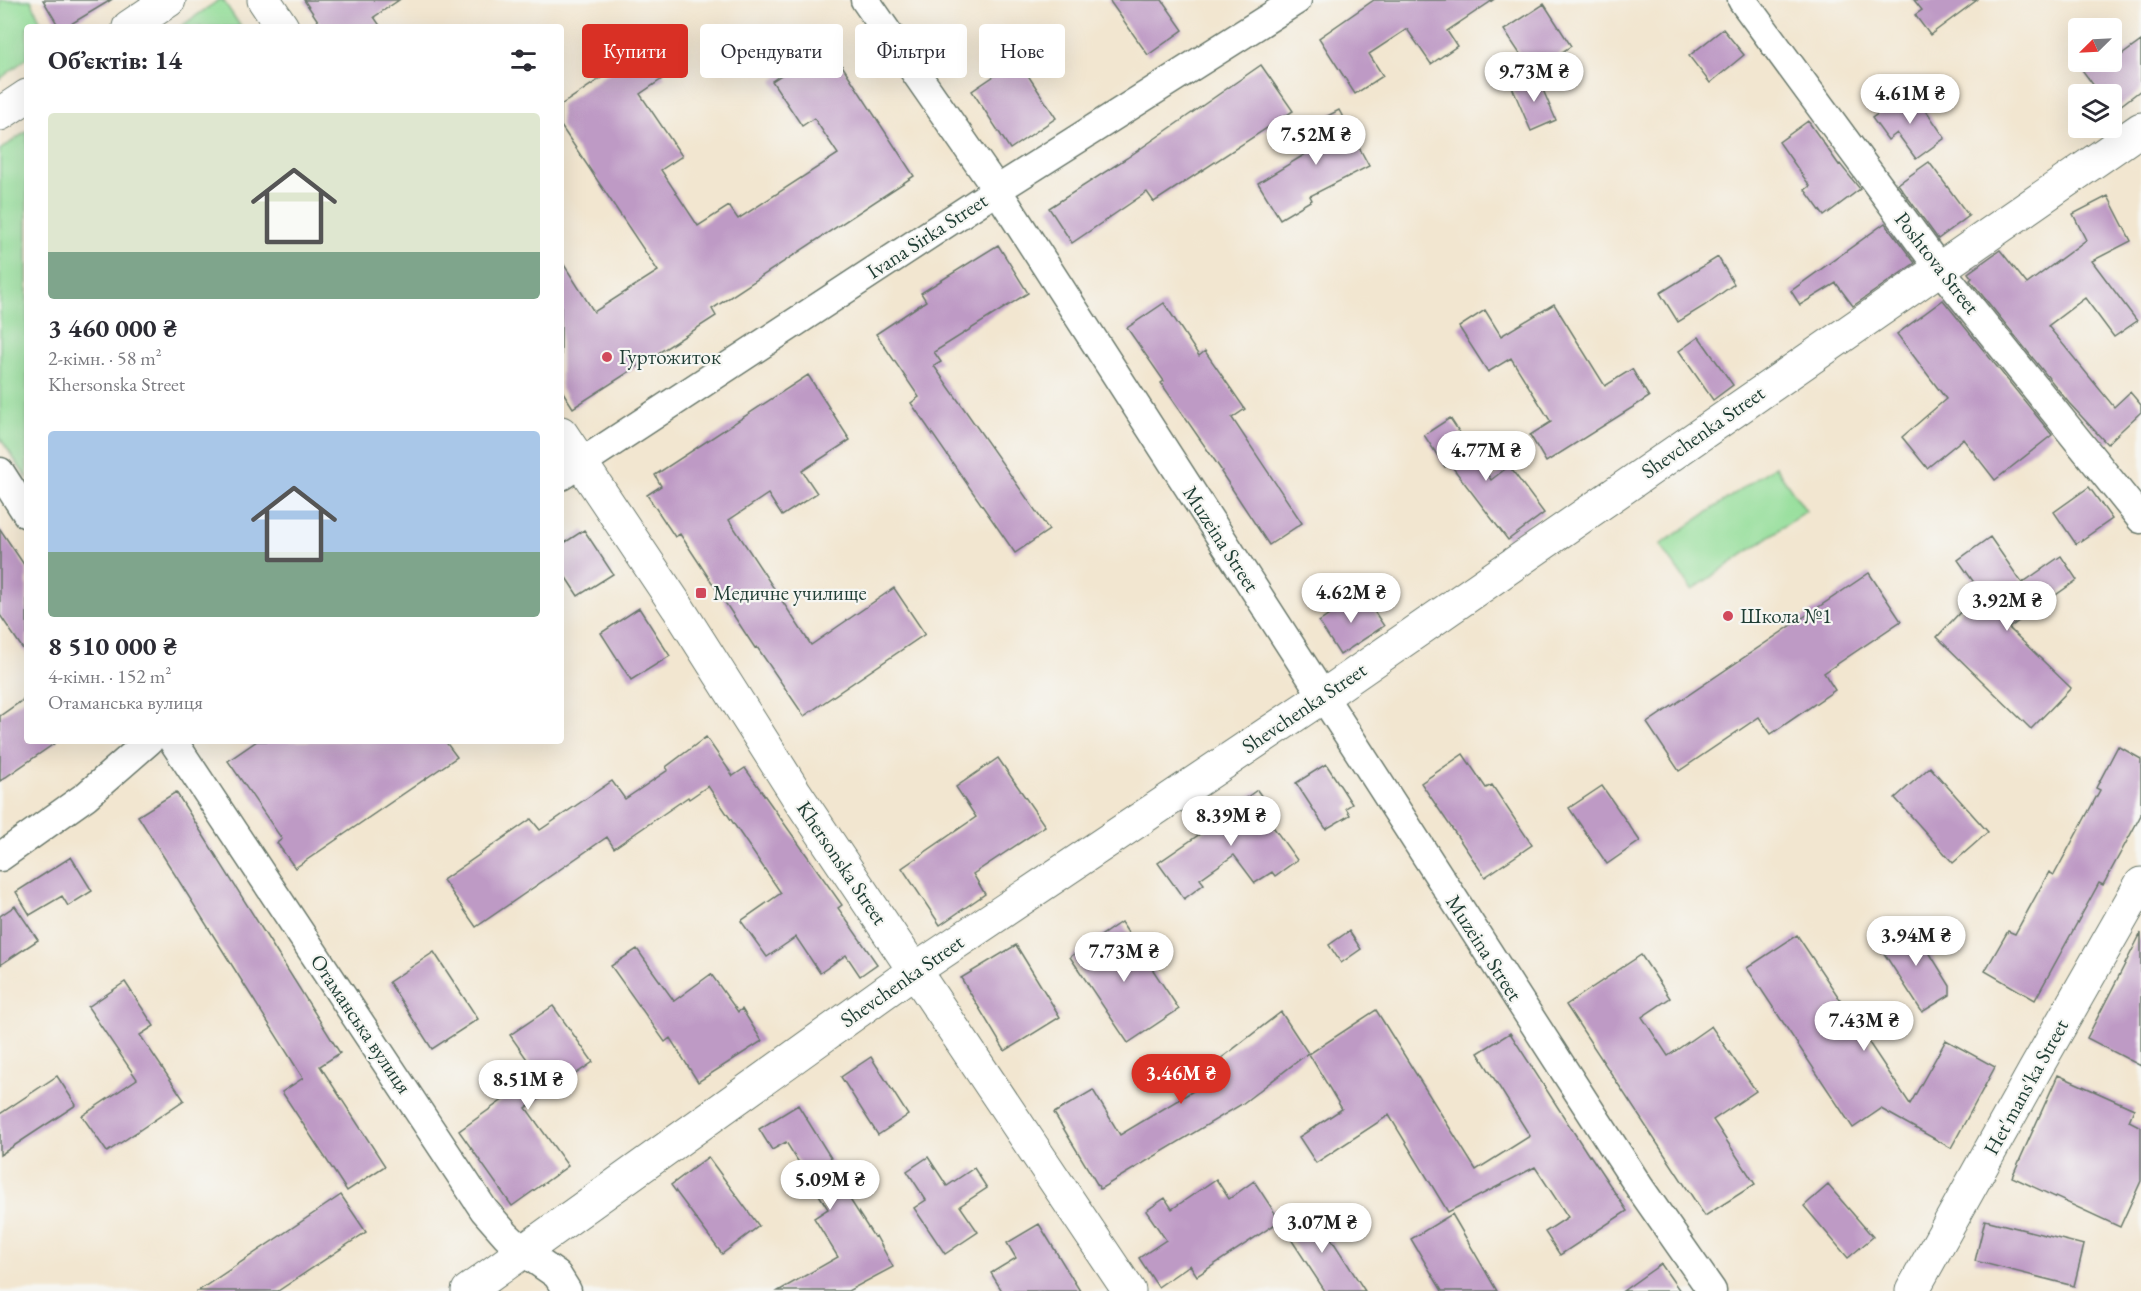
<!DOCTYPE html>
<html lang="uk">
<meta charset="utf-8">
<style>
:root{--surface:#fff;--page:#f2f2f3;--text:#2b2b33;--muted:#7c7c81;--accent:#d93025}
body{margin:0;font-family:"EB Garamond",serif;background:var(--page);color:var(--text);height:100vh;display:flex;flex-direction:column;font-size:22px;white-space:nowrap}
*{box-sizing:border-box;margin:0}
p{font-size:20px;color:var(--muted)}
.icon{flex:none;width:33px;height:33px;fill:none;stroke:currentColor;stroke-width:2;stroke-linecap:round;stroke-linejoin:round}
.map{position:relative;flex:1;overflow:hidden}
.sheet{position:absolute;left:24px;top:24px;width:540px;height:720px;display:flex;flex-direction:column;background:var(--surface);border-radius:6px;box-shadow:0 6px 24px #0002}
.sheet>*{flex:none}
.top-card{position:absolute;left:582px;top:24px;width:570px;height:54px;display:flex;gap:12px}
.needle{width:39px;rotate:246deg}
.controls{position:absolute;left:2068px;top:18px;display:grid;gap:12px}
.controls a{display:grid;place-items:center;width:54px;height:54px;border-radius:6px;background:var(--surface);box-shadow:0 6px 24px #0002;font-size:30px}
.price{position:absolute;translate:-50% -51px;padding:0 14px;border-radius:21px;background:#fff;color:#222;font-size:20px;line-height:39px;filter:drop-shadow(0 2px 3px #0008)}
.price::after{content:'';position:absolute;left:50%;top:36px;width:18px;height:14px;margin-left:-9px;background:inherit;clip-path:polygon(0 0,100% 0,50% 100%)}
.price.active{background:var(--accent);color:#fff}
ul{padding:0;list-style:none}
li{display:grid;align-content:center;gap:12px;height:318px;padding:0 24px}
li span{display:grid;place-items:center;height:186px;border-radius:6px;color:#555}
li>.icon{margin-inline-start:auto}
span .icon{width:108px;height:108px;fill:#fffc;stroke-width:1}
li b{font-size:26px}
h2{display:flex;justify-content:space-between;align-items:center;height:72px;padding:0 24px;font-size:26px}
.tag{padding:0 21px;border-radius:6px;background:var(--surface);box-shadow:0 6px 24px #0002;font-size:21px;line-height:54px}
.tag.active{background:var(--accent);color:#fff}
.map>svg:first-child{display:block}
</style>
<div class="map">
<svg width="2141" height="1291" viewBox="0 0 2141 1291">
<rect width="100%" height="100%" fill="#f6f6f2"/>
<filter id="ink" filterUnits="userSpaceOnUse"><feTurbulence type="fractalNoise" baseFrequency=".0167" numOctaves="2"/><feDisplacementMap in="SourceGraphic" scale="12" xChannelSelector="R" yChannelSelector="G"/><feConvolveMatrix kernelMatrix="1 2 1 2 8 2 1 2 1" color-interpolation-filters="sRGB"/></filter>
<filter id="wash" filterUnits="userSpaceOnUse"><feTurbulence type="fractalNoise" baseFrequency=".008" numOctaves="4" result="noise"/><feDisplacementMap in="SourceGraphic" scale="24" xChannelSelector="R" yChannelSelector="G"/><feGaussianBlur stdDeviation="1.35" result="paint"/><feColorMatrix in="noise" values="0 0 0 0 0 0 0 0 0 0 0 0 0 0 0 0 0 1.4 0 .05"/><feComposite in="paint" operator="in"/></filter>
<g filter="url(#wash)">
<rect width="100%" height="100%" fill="#f2e6d0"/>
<path fill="#94de9a" stroke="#5a8e67" stroke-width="1.5" d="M0,0H31L43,27H27V58L0,79Z
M219,0H223L241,27H180Z
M27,131V478L0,438V150Z
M1775,466L1806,511L1692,590L1660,545Z"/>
<g id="blocks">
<path fill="#be9ac5" d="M43,0H111L66,27H59Z
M304,0H399L374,17L381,27H322Z
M1109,0H1162L1183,30L1148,55Z
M1374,0H1493L1447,31L1457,46L1431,64L1407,29L1369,54L1383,76L1355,94L1319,38Z
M1914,0H1977L1930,35L1915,15L1922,10Z
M1544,4L1571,46L1532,72L1504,30Z
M1723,29L1744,55L1710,83L1689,56Z
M636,34L665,77L640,94L682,156L661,170L698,226L729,206L738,219L838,154L814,118L802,126L772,81L828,44L914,176L712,309L716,316L573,408L561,389V260L594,312L658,271L561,126V105L622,64L613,50Z
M2141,41V90L2112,112V94H2100L2071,55L2079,49V62H2112V47L2119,57Z
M1018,60L1056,118L1010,149L972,91Z
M1261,65L1293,111L1154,202L1147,192L1072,243L1049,208L1127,158Z
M1537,76L1556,120L1531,131L1512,87Z
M1912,90L1945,138L1916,159L1897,133L1888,140L1872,118Z
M1339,110L1369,166L1310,196L1312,200L1280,219L1258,183L1314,149L1304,128Z
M1808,121L1839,165L1840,164L1860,189L1824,216L1805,190L1810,186L1779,142Z
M1929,162L1969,216L1938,239L1898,184Z
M2108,196L2131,241L2092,261L2137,321L2114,337L2085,298L2048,326L2114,407L2130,392L2141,405V412L2107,444L2069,403L1970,280L1972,278L1968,273L2000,250L2027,284L2086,240L2073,214Z
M1885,223L1915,263L1853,306L1836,283L1800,305L1791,291Z
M998,245L1028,293L934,352L941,362L934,366L1049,530L1015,553L911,403L919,397L876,334L926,301L921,293Z
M1718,257L1734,284L1704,306L1678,322L1660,293Z
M1943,300L2052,435L1995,480L1963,439L1927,468L1902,437L1946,399L1897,334Z
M1164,303L1199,356L1205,351L1245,409L1232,418L1302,523L1269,545L1221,472L1222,471L1161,383L1164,381L1127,328Z
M1554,304L1605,386L1632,369L1649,397L1546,462L1530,435L1551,422L1511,358L1488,372L1459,327L1485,310L1501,336Z
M1699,337L1733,385L1713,400L1679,351Z
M808,375L850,440L802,471L817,493L782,516L768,494L729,520L811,645L894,588L925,634L804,716L757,647L755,648L680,534L675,537L647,495L661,486L655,475Z
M1450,418L1491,480L1509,466L1544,513L1508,540L1450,464L1445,467L1424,435Z
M2089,487L2112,519L2076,544L2054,512Z
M0,529L27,569V655L0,615Z
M584,530L613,574L578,596L561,570V545Z
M1990,537L2022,583L2061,556L2077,580L2009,628L2071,688L2031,729L1937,637L1980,591L1958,560Z
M1869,573L1901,621L1824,673L1835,690L1771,734L1759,717L1679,771L1647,723Z
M1362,593L1384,626L1340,655L1319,622Z
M639,608L670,656L631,680L601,633Z
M27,697V741H58L0,781V716Z
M706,737L733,776L745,768L842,905L838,908L877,964L860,976L846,955L820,973L796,937L767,957L741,921L781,893L708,786L689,799L688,797L614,848L607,837L476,927L443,880L531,819L540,830L612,781L625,799L668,770L666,767Z
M257,741H445L457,757L295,868L277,843L282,839L228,761Z
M2118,746L2141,759V815L2103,885L2099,883L2035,1000L1985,971L2008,931L2015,934L2049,872L2054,875L2100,790L2096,788Z
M1463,754L1486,788L1492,785L1532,845L1485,877L1421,783Z
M998,758L1045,826L973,874L985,894L940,925L902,868L976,817L956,787Z
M1326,764L1352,804L1346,808L1350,815L1326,829L1296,783Z
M1930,767L1988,832L1953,863L1895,798Z
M1602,786L1640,841L1607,864L1569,808Z
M1257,790L1273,812L1266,817L1297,860L1275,876L1272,872L1255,883L1234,855L1200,879L1204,884L1184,899L1158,863L1213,825L1211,823Z
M176,792L340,1053L320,1066L385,1166L347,1191L282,1092L303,1078L138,816Z
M71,857L92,891L68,906L62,896L30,915L16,892Z
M15,906L38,940L0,965V916Z
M1121,922L1179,1009L1128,1043L1070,957Z
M1911,923L1950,986V995L1922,1012L1878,944Z
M1349,931L1361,949L1341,963L1329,945Z
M2141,933V1066L2087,1038Z
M1797,935L1910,1104L1946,1040L1995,1067L1951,1148L1881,1109L1853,1128L1747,968Z
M1016,945L1060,1017L1005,1051L961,978Z
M637,949L674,1001L711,974L738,1012L742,1009L762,1041L698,1082L670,1038L665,1042L611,966Z
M434,952L478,1019L432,1049L389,982Z
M1641,955L1670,998L1642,1017L1668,1056L1711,1026L1756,1091L1713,1120L1755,1184L1705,1216L1566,1005Z
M125,982L154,1026L140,1035L184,1100L107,1152L82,1116L137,1079L88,1007Z
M553,1006L593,1062L526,1108L568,1166L512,1206L459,1131L538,1075L510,1035Z
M1376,1010L1476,1170L1530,1136L1478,1053L1510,1033L1589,1156L1590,1155L1627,1211L1560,1255L1545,1232L1568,1217L1535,1167L1448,1212L1389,1115L1316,1163L1299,1137L1342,1109L1309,1054Z
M1281,1012L1308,1053L1242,1104L1100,1189L1054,1113L1093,1090L1120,1135L1198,1088L1192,1081Z
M871,1057L908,1115L878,1135L841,1077Z
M2058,1075L2134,1109L2129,1121L2141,1127V1181L2120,1227L2012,1177Z
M57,1076L76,1105L0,1155V1114Z
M798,1105L854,1195L849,1198L874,1237L876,1236L893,1267L848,1291H778L838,1257L814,1218L828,1209L786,1142L772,1150L759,1129Z
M708,1157L759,1226L722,1254L671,1185Z
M928,1157L947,1186L974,1168L987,1188L960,1206L978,1232L945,1254L914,1208L926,1200L907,1171Z
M1216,1179L1229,1199L1254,1181L1280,1221L1197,1276L1190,1265L1158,1287L1139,1258L1166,1240L1146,1211L1165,1198L1172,1209Z
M1828,1185L1873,1237L1848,1258L1804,1206Z
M341,1195L366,1232L278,1291H198Z
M1312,1209L1365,1291H1325L1283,1227Z
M1452,1214L1497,1291H1442L1411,1239Z
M1985,1220L2084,1245L2074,1286L1975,1261Z
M1039,1224L1080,1291H1002L991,1273L1016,1258L1007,1243Z
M1661,1264L1680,1291H1623Z"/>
</g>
</g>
<g filter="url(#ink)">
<use href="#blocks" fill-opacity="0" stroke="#69786b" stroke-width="1.5"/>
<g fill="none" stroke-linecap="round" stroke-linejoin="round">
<defs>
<path id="street" d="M865,0L997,190L1640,1188L1712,1291
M1742,0L1939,268L2141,519
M0,472L27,514
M561,476L997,190L1297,0
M173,741L484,1210L506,1235L524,1252L557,1275L567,1291
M0,857L86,796L149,741"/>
<path id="secondary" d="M264,0L282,27
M129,27L169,0
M0,114L27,96
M561,433L678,608L796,794L1129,1291
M468,1291L914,971L1322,697L2141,129
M1912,1291L2035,1070L2141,884"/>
</defs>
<use href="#street" stroke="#69786b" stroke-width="31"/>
<use href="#secondary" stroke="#69786b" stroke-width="35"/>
<use href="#street" stroke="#fff" stroke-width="28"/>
<use href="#secondary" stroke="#fff" stroke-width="33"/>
</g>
</g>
<g fill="#d1495b" stroke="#f6f6f2" stroke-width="2">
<circle cx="607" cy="357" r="6"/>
<rect x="695" y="587" width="12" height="12" rx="3"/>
<circle cx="1728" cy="616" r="6"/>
</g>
<g text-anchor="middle" stroke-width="4.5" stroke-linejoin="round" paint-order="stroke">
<g font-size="21" fill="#1f3d34" stroke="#f6f6f2">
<text transform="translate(927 236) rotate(-33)" y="7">Ivana Sirka Street</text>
<text transform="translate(1937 263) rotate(52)" y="7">Poshtova Street</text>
<text transform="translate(1703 432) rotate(-35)" y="7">Shevchenka Street</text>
<text transform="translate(1221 539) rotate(57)" y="7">Muzeina Street</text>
<text transform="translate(1304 708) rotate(-34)" y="7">Shevchenka Street</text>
<text transform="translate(842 863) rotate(56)" y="7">Khersonska Street</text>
<text transform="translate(1484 948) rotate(57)" y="7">Muzeina Street</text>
<text transform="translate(902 981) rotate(-35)" y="7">Shevchenka Street</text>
<text transform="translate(361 1024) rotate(56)" y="7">Отаманська вулиця</text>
<text transform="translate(2026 1087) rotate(-61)" y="7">Het'mans'ka Street</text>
</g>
<g font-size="21" fill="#1f3d34" stroke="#f6f6f2" text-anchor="start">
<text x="619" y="364">Гуртожиток</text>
<text x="713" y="600">Медичне училище</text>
<text x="1740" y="623">Школа №1</text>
</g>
</g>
</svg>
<div class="controls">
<a><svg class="needle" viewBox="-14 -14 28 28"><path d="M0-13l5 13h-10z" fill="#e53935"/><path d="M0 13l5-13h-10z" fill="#7c7c81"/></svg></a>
<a><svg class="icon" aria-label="layers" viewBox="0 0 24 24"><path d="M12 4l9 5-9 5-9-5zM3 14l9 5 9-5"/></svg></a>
</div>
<b class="price" style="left:1534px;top:103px">9.73M ₴</b>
<b class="price" style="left:1910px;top:125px">4.61M ₴</b>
<b class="price" style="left:1316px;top:166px">7.52M ₴</b>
<b class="price" style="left:1486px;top:482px">4.77M ₴</b>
<b class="price" style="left:1351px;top:624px">4.62M ₴</b>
<b class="price" style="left:2007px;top:632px">3.92M ₴</b>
<b class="price" style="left:1231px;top:847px">8.39M ₴</b>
<b class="price" style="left:1916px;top:967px">3.94M ₴</b>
<b class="price" style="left:1124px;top:983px">7.73M ₴</b>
<b class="price" style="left:1864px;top:1052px">7.43M ₴</b>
<b class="price active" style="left:1181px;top:1105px">3.46M ₴</b>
<b class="price" style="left:528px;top:1111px">8.51M ₴</b>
<b class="price" style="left:830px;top:1211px">5.09M ₴</b>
<b class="price" style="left:1322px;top:1254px">3.07M ₴</b>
<div class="top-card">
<a class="tag active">Купити</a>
<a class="tag">Орендувати</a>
<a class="tag">Фільтри</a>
<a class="tag">Нове</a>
</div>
<section class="sheet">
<h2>Об’єктів: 14<svg class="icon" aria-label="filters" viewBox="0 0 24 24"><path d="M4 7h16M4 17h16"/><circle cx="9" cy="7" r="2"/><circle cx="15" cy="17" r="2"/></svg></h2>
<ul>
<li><span style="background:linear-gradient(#dfe7d0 75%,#7fa58c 0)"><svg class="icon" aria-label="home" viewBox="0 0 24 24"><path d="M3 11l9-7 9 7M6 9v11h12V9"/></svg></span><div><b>3 460 000 ₴</b><p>2-кімн. · 58 m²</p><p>Khersonska Street</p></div></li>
<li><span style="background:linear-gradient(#a9c7e8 65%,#7fa58c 0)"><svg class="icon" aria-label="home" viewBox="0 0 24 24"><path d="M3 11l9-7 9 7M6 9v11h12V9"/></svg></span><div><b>8 510 000 ₴</b><p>4-кімн. · 152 m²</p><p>Отаманська вулиця</p></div></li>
</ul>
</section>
</div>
